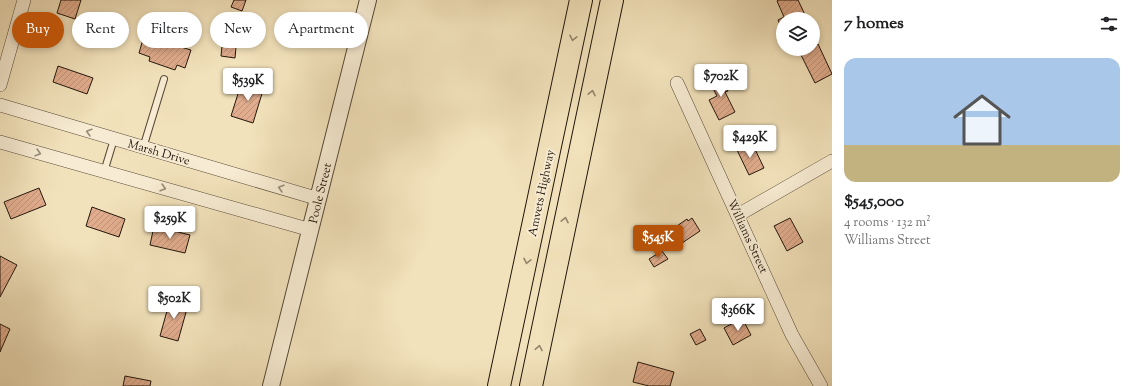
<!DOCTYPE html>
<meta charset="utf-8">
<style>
:root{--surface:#fff;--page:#f2f2f2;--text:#202124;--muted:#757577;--accent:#b45309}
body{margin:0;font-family:"Sorts Mill Goudy",serif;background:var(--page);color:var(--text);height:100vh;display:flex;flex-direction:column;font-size:15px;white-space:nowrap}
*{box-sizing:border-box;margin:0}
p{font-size:13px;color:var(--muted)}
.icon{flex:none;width:22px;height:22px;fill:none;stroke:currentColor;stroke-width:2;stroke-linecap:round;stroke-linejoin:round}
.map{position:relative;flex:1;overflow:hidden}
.side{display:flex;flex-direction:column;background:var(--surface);width:300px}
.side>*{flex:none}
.guide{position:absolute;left:12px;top:12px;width:380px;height:36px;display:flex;gap:8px}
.controls{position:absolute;left:776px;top:12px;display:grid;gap:8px}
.controls a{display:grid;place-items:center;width:44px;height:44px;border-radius:50%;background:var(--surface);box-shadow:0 2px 6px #0003;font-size:20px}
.price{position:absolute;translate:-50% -34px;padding:0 9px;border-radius:4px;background:#fff;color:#222;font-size:13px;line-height:26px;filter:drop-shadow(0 1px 2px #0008)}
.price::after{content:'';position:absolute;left:50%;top:24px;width:12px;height:9px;margin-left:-6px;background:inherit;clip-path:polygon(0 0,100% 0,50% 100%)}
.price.active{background:var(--accent);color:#fff}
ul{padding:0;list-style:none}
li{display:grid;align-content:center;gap:8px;height:212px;padding:0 12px}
li span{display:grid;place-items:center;height:124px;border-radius:12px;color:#555}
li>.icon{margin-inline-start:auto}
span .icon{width:72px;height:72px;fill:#fffc;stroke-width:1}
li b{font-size:17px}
h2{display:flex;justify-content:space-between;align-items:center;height:48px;padding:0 12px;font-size:17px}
.tag{padding:0 14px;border-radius:18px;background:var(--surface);box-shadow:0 2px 6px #0003;font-size:14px;line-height:36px}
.tag.active{background:var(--accent);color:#fff}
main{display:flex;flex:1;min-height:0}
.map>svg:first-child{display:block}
</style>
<main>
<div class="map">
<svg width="832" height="386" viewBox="0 0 832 386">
<defs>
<pattern id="building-hatch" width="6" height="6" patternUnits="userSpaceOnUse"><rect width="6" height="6" fill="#e1ad8e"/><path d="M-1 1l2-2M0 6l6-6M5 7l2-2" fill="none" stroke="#c19479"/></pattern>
</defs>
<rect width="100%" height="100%" fill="#f2e2bb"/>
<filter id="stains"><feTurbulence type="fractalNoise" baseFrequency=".005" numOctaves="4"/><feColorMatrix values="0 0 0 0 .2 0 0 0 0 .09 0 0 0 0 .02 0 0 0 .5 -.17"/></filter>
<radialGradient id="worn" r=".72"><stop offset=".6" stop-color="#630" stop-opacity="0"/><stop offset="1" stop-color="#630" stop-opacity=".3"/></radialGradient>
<path fill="url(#building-hatch)" stroke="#22160b" d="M61,0H81L75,19L57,13Z
M234,0H246L242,11L231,7Z
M778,0H798L807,19H783V31L778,20L784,17L777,1Z
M157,35L183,43L181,47L191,50L185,68L177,65L175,70L149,61L150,57L139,53L144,36L155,40Z
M818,44L832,74L815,83L800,53L808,49H813V47Z
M222,46L236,47L235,58L221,56Z
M58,66L93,78L87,94L53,82Z
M723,74L728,85L726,86L728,91L725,92L735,112L719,120L709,100L717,96L709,81Z
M242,81L264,87L253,123L231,116Z
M752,143L764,168L749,175L737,150Z
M39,188L46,205L11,219L4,202Z
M92,207L125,219L119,237L86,226Z
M692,218L700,231L676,247L672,241L677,238L671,230L687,219L688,221Z
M790,218L803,242L787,251L774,226Z
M154,226L190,235L185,253L150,245Z
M662,251L668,259L654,267L649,259Z
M0,256L17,265L0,297Z
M170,300L188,305L178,341L160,336Z
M742,318L751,335L733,345L724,328Z
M0,324L10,329L0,352Z
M700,329L706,340L696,345L690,334Z
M638,362L674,372L670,386H649L633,382Z
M125,376L151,381L150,386H123Z"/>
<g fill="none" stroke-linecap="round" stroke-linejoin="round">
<defs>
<path id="service" d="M143,148L164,79
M104,172L114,139"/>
<path id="minor" d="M677,83L792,335L821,386
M0,85L24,0
M0,105L319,199
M0,142L311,230
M738,215L832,161"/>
<path id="tertiary" d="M271,386L368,0"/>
<path id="motorway" d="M499,386L581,0
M531,386L612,0"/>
</defs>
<use href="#service" stroke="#564937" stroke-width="8"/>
<use href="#minor" stroke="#564937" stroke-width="14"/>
<use href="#tertiary" stroke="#564937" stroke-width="18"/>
<use href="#motorway" stroke="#22160b" stroke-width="24"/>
<use href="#service" stroke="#f7ecd3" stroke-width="6"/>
<use href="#minor" stroke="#f7ecd3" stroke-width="13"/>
<use href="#tertiary" stroke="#f7ecd3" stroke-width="16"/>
<use href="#motorway" stroke="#f2e2bb" stroke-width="22"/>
</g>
<defs><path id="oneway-chevron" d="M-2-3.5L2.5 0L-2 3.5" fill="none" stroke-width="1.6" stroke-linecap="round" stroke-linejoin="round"/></defs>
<g stroke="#94866c">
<use href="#oneway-chevron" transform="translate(573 38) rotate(102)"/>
<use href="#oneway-chevron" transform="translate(592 93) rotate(-78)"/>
<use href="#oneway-chevron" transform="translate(565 220) rotate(-78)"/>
<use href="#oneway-chevron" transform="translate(527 261) rotate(102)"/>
<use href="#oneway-chevron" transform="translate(539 348) rotate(-79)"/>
</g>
<g stroke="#978c79">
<use href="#oneway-chevron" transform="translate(89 132) rotate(-164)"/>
<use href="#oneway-chevron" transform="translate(38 153) rotate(16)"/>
<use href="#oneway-chevron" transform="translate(163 188) rotate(16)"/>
<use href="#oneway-chevron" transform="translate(281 188) rotate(-164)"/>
</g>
<g text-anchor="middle" stroke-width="4" stroke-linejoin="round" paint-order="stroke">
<g font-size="12" fill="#22160b" stroke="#f7ecd3">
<text transform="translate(159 152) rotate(16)" y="4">Marsh Drive</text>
<text transform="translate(320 193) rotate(-76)" y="4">Poole Street</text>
<text transform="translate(541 193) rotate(-78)" y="4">Amvets Highway</text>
<text transform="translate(748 236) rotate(65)" y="4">Williams Street</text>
</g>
</g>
<rect width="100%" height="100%" filter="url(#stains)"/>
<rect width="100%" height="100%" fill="url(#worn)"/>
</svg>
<div class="controls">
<a><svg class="icon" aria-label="layers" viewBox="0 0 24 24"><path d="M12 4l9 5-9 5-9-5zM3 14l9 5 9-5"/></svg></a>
</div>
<b class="price" style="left:721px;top:98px">$702K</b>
<b class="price" style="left:248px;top:102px">$539K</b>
<b class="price" style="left:750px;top:159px">$429K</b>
<b class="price" style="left:170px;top:240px">$259K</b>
<b class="price active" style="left:658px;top:259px">$545K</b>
<b class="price" style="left:174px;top:320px">$502K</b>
<b class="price" style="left:738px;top:332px">$366K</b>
<div class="guide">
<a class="tag active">Buy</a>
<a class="tag">Rent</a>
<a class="tag">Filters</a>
<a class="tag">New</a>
<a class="tag">Apartment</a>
</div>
</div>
<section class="side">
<h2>7 homes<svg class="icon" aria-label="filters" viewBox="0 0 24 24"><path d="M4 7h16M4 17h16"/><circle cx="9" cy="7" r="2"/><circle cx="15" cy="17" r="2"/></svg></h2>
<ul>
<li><span style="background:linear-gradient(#a9c7e8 70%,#c2b280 0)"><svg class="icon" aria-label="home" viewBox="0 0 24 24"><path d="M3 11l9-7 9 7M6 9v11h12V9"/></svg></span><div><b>$545,000</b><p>4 rooms · 132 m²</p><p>Williams Street</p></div></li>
</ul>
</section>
</main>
